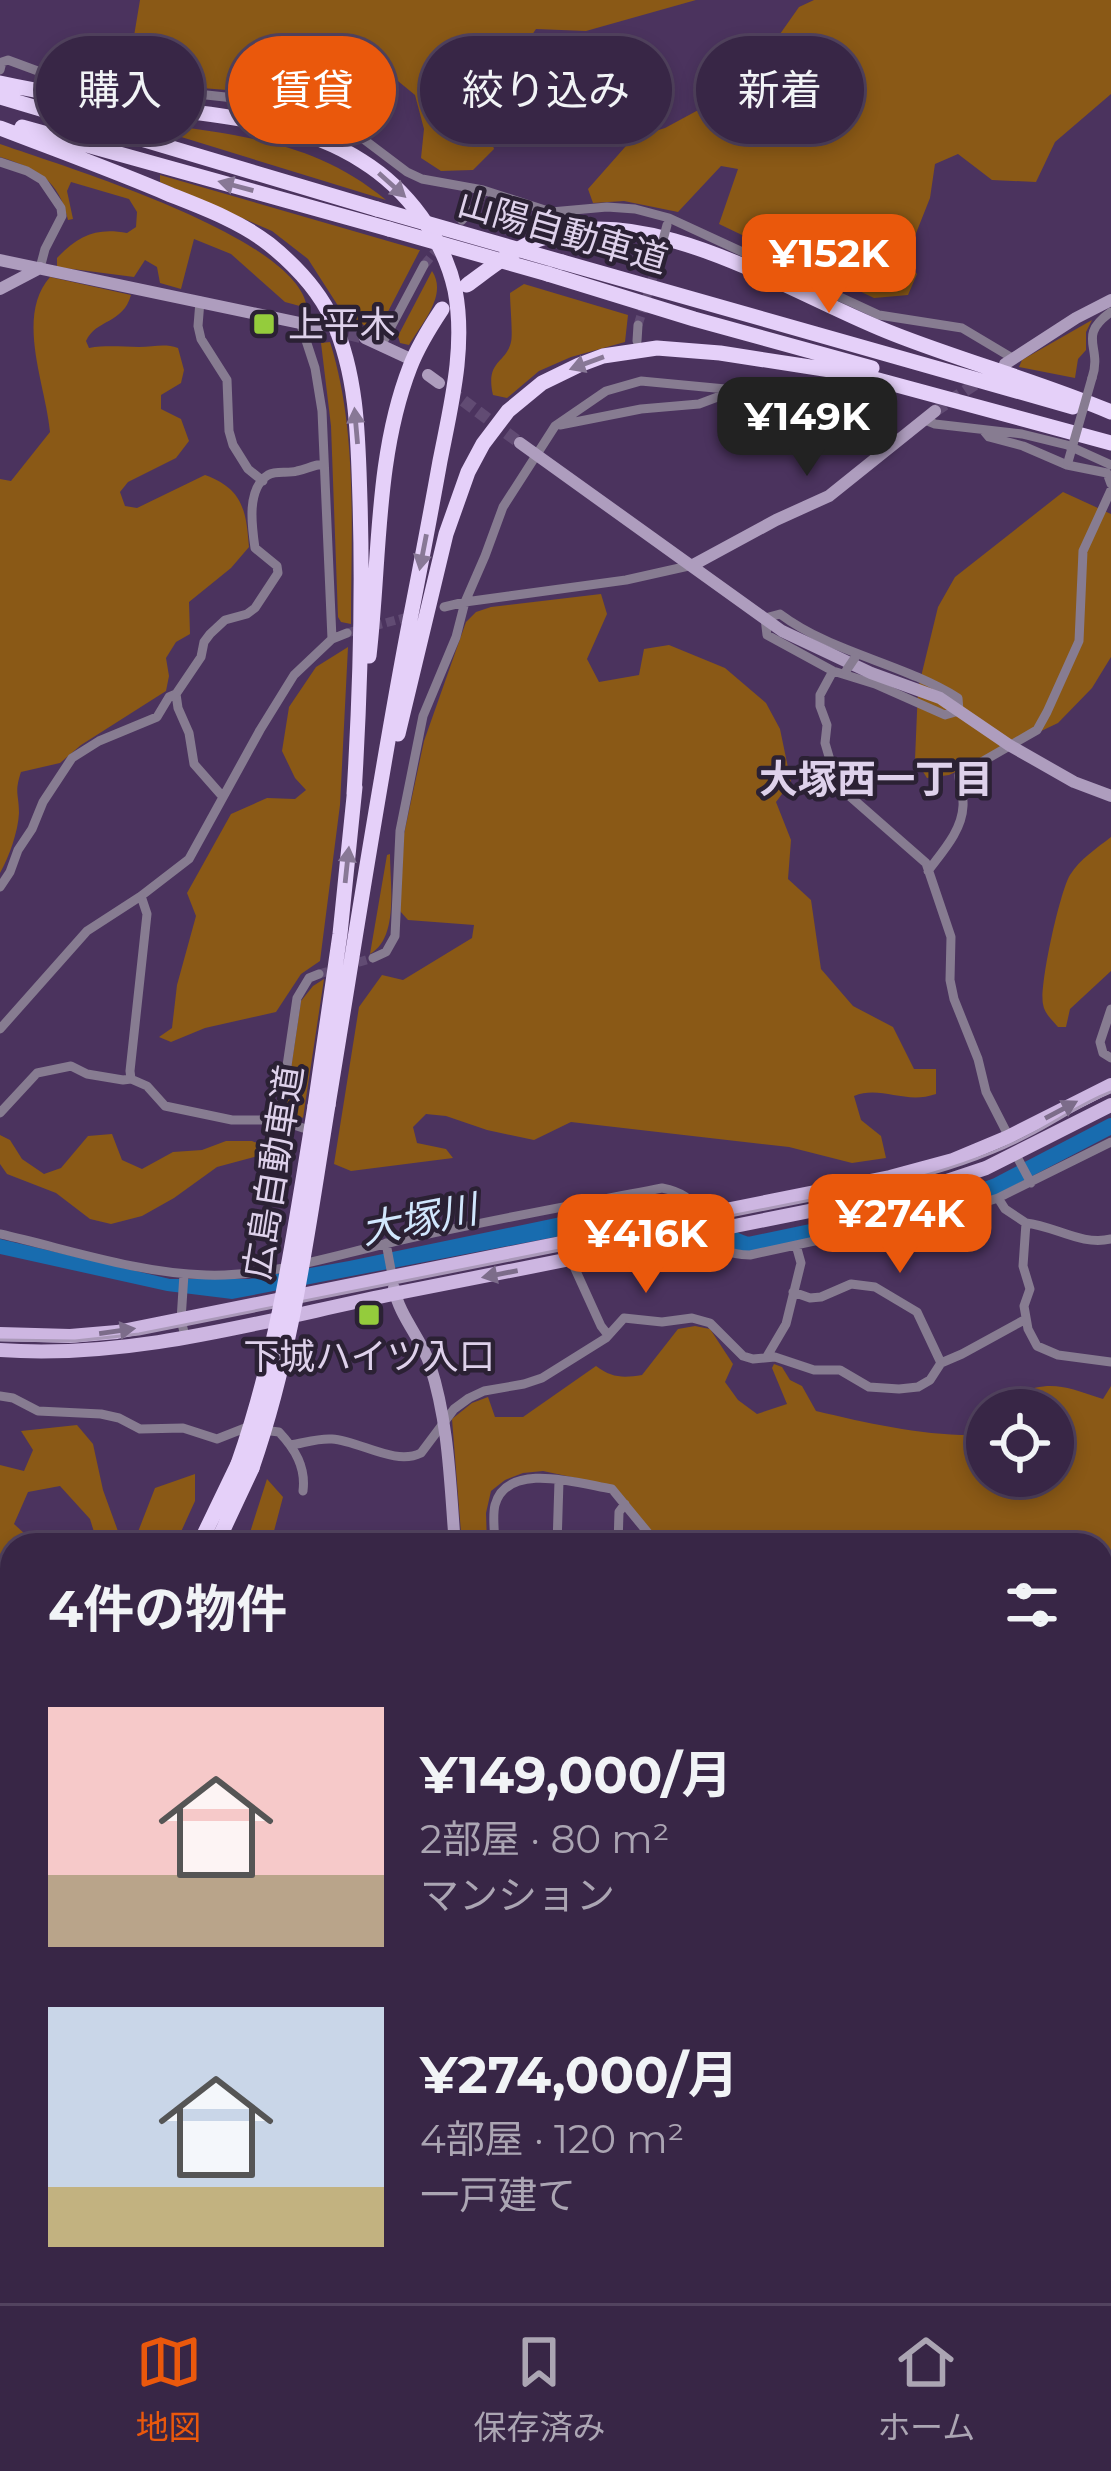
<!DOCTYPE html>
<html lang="ja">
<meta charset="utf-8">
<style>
:root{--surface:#382646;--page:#433251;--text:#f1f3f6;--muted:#aba5b3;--line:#52435f;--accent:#ea580c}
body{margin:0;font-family:Montserrat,"Noto Sans JP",sans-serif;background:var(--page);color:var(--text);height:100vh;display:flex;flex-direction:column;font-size:45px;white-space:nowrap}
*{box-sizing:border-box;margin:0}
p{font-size:39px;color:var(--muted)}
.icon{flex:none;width:66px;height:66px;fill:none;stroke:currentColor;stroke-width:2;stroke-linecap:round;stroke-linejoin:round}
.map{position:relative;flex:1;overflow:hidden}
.panel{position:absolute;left:0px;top:1533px;width:1113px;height:771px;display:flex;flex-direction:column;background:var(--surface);border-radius:36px 36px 0 0;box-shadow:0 6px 18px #0003,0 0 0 3px var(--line)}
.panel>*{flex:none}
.hud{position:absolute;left:36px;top:36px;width:1041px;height:108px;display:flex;gap:24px}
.fabs{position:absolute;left:966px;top:1389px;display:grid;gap:24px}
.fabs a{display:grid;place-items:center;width:108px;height:108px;border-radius:50%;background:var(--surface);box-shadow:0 6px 18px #0003,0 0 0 3px var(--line);font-size:60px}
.price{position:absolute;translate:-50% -102px;padding:0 27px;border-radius:24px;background:var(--accent);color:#fff;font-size:39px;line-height:78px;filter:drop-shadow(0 3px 6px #0008)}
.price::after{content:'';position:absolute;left:50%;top:72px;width:36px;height:27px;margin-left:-18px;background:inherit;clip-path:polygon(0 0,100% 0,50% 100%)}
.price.on{background:#222;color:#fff}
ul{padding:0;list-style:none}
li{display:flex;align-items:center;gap:36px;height:300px;padding:0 48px}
li span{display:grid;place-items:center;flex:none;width:336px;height:240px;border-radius:0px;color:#555}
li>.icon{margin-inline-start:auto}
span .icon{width:144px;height:144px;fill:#fffc;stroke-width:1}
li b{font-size:51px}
h2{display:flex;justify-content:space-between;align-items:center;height:144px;padding:0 48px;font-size:51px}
.pill{padding:0 42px;border-radius:54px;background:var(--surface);box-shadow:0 6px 18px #0003,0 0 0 3px var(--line);font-size:42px;line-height:108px}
.pill.on{background:var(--accent);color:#fff}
.dock{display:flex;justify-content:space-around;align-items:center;height:168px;border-top:3px solid var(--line);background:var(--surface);font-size:33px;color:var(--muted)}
.dock a{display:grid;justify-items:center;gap:6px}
.dock .on{color:var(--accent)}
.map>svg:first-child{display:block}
</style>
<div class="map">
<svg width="1111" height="2303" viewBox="0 0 1111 2303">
<rect width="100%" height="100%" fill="#4b335e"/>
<path fill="#8a5916" d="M140,0H696L586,31L536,29L509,69L485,91L483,114L494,149L473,170L441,171L421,158L424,129L415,95L393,77L380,86L377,98L388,114L384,128L369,129L278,94L137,83L127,78Z
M814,0H1111V94L1055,142L1036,182L992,180L958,154L935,164L930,198L905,261L917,274L908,295L874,298L719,224L738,169L721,166L678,212L624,201L593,203L588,189L633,138L665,128L702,108L737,81L773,44L799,7Z
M163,124C248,137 317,143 386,200L152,128Z
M0,144C62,166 299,237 307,308L285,302L231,254L194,239L181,289L160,283L157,267L145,260L134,277L57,267V258C78,236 96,227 127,233L136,227L137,212L129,199L71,182L67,191L73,219L68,220C59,179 36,168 0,157Z
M160,175L419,250H420L380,327L372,330L342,312L308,259L272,231L160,182Z
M432,271C448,295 422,323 409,345L400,343L398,336Z
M50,277L131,295C123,324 96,319 86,341L89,348C107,345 122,347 139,347C154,347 164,343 178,348L184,370L181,383L161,395V409L181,419L189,441L176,458L128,482L120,492L125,506L137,508L205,475C243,489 246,510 249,547L231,568L189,602L190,634L176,642L166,658L169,676L166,691L81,745L60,763L21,772C14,793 19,794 19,813C18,832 9,857 0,873V479L11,481L50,432C46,385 15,317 50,277Z
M524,284L628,315L625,342L571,357L539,371L507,398L493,395C485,360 506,364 511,342C513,334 510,304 510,293Z
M1092,320L1086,332V350L1078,359L1075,378L1019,367L1022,360Z
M330,342C358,431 351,531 351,624L341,622L338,617L331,426L321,343Z
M1063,492L1111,514V657L1092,688L1058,723L949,775L927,778L915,759L918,689L938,607L955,577Z
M601,594L607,614L587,659L599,682L639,675L644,649L669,645L725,668L766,703L780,729L791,782L776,802L791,840L788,879L811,900L821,969L853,1006L893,1027L914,1069H936V1094C905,1105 881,1085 854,1096L861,1120L881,1136L886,1158L852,1163L789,1147L571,1122L534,1140L487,1130L446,1116L426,1114L413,1127L417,1143L446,1149L453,1158L351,1171L334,1164L359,1007L382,975L403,980L472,938L474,925L408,920L400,911L404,834L424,741L466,622L476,612L491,607Z
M348,647L340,805L320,961L301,974L276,1012L205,1028L171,1042L159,1037L172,1028L177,985L196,916L187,893L231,814L267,798L295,799L306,790L295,778L282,751L289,707L316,667Z
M1111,837V971L1070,1009L1066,1027H1058C1052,1020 1044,1013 1043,1004C1039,986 1060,891 1070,875C1080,859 1097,848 1111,837Z
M390,854C390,884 399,938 370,954L387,855Z
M324,979L303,1118L287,1110L286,1102L301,1001L313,986Z
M112,1134L122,1160L142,1169L173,1152L202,1150L226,1141H252L269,1148L258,1156L217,1167L174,1198L142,1216L111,1224L90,1219L56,1193L7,1174L0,1164V1135L10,1140L22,1159L44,1174L61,1168L88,1136Z
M695,1326L710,1329L733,1364L725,1382L738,1400L757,1414L787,1404L772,1368L774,1364L782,1367L790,1380L802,1386L816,1411C867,1423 923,1436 976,1435L987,1412V1476H1053V1410H988C995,1399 1000,1398 1013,1394C1053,1380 1063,1386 1103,1399L1111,1386V1821L1101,1829V1545H663L614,1486L543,1471L523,1473L505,1480L491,1491L486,1513L487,1545H462L452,1419L472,1403L488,1397L495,1417H523L596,1366C612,1378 623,1378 642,1375L678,1329Z
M77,1425L93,1444L103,1490L119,1534L136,1537L155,1488L195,1474V1501L175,1545H98L90,1519L60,1486L28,1492L14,1524L37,1545H12V1588L0,1570V1465L24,1471L33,1450L21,1431Z
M267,1479L283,1497L274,1531L265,1545H246Z
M12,1811V2292H140L128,2303H0V1816Z
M1101,2169L1111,2175V2303H743L735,2292H1101Z
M184,2292H314L312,2303H180Z
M336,2292H502L510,2303H342L335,2297Z"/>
<path fill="#186caf" d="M666,1195L685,1202L664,1216L232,1299L167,1291L0,1254V1239L170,1279H249L349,1261Z"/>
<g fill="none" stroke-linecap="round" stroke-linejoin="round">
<path stroke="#186caf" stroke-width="3" d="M166,2303L178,2292"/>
<path stroke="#186caf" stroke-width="16" d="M658,1206C690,1205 717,1237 748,1245L949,1203L996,1186L1111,1126
M0,1685L12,1690"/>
<path stroke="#614b73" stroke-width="9" stroke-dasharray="9 4.5" stroke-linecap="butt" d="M424,265L462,220
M638,325L654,274
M347,633L412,616
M319,974L373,958"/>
<path stroke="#614b73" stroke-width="12" stroke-dasharray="12 6" stroke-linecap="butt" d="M331,330L365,338
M449,390L520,443
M935,411L984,378"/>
<path stroke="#877c91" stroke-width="9" d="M0,70L2,62L8,60L54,77L114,78L133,87L262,101L295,110L358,135L407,172L422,179L483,190L551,212L607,207L635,209L669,218L879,315L962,328L1014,359
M0,162L27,171L42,180L61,208L62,216L45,249L40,268
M462,220L478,204L483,190
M200,301L198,326L201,339L227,380L229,431L233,445L248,469L263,481
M300,322L315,368L322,411L332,639
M637,341L638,325
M382,344L424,265
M1092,378C1103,346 1076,337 1111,312
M925,420L935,424L1022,434L1067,445L1111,465
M560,425L641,409L699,404L731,392
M984,431L989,437L1023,446L1067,465L1107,473L1111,484
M444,607L465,602L626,580L693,565
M780,614C832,653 902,663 958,698L959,711L945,715L875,684L833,671L767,635L765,618Z
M833,671L820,695V706L827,725L825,743L835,777L845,792L926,863L951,937L950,980L954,999L978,1059L986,1092L1009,1137
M223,797L194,764L189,733L178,708L176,694L201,657L204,642L210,634L225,620L247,614L255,608L278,573L277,566L255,548C252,527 246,489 268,475C277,470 287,474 297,471C307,469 312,465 324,464
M928,871C942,852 962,831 963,806C964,796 959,786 959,775L1037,730L1047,712L1079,641L1083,551L1111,490
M0,887L10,872L18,850L32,829L43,802L72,758L99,741L157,717L169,697L176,694
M141,896L147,914L130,1071L131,1079L147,1086L165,1106L232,1120H279L303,1128
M373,958L386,952L395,936L400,831L423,716L456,637L465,602L485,556L503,507L555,426L606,391L641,381L736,390L818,408L836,403L881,416L894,445
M1111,1009L1100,1042L1103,1053L1111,1058
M0,1029L87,931L141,896L189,859L260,730L294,675L332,639L347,633
M0,1113L37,1073L71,1066L87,1074L123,1080L131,1079
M279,1120L297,998L309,978L319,974
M1015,1153L1031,1183
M998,1198L1005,1209L1026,1223L1023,1266L1030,1289L1024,1306L1028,1329L1037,1346L1058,1355L1111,1362
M1026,1223C1055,1226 1081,1246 1111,1239
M708,1231C716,1250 732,1255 750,1255L967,1208L998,1198L1111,1142
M0,1234C67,1249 137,1273 206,1275C267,1277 325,1258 385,1244C477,1222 570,1206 662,1188C682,1192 691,1198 701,1216
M386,1243L392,1275
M571,1260L601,1326L608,1335
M184,1274L181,1320L185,1336
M793,1292L810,1298L821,1297L851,1284L875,1287L917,1312L941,1363
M766,1358L786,1324L801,1263L796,1245
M0,1396L13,1398L38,1411L101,1414L119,1418L140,1429L183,1428L217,1439L245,1428L279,1432C295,1449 306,1467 303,1491
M291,1445C304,1443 318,1438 332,1439C360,1441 395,1466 421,1453L454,1409L469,1398L484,1391L524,1384L542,1378L606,1338L624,1318L662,1322L692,1318L710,1323L743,1356L753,1359L775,1357L814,1370H840L869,1387L899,1389L918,1387L930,1380L941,1363L962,1354L1026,1319
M495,1545C495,1533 492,1517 495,1505C507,1460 581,1484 612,1489L658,1545
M557,1545L559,1481
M618,1545L619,1512L625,1504
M0,1693L12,1699
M0,1809L12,1805
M556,2292L569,2303
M631,2292L641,2294L653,2292
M718,2292L730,2296L738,2303
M326,2303L328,2292"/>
<path stroke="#ae9dbe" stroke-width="12" d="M0,260L319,327
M0,289L40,268
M365,338L406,357
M1005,364L1076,318L1111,300
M428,375L439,383
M520,443L782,631L871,673L940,698L1009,745L1074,782L1111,796
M693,565L776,520L829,496L935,411
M394,1288C399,1316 421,1338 430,1365C449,1423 450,1485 455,1545"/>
<path stroke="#cdb6e1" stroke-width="14" d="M0,1334L70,1336L117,1332L890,1177L953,1160L1008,1137L1111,1085
M0,1350C133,1360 269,1319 398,1293C575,1258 752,1224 929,1187L986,1168L1111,1105"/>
<path stroke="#e5d0f9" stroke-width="15" d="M0,83C50,94 101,101 152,107C223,116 300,121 362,161C407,189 443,237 455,290C466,347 451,405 440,461C430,517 419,574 408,630C378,788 354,947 328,1105
M0,97L377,209
M22,127L389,229
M0,128C57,150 115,171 171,195C204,208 241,222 269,244C295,265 319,290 333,321C358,377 358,440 360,501C363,599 360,697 354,794
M562,262L1073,407
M548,274L694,319L872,368
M467,285C489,269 511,251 537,240C648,196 792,295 894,334C965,362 1040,382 1111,412
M369,656C380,561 375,457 410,367C418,346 430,327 442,309
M398,734L446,534L468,472L483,444L508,411L542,383L579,365L603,356L657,348L720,353L856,374L1111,443
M315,1106L340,934L355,787
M199,1545L238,1464
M216,1545L252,1468
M0,1760L12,1752
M0,1778L12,1769"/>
<path stroke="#aa99b9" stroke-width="3" d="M0,1340L75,1341L139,1334L896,1183C941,1172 986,1158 1028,1136C1056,1122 1082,1103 1111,1092"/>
<path stroke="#877c91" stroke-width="9" d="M658,259L667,225
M1068,462L1092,378
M846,671L856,656"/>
<path stroke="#e5d0f9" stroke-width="15" d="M377,209L562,262
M389,229L548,274
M238,1464C279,1348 295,1227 315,1106
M252,1468C293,1350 308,1228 328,1105"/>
</g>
<defs><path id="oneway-solid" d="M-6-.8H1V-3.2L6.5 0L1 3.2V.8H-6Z" transform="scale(3)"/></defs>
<g fill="#887896">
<use href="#oneway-solid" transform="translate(392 185) rotate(42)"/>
<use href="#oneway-solid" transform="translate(236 186) rotate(-165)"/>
<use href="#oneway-solid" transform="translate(587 363) rotate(160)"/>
<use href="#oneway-solid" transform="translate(356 426) rotate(-95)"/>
<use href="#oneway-solid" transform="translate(423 552) rotate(101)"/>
<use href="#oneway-solid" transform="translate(347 865) rotate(-84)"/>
</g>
<g fill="#7c6c8a">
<use href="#oneway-solid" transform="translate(1061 1110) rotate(-28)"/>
<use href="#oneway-solid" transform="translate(500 1274) rotate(169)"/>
<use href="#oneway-solid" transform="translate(117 1331) rotate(-8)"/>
</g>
<g fill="#94cc3c" stroke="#2b2134" stroke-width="4.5">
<rect x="252" y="312" width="24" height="24" rx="6"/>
<rect x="357" y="1303" width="24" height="24" rx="6"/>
</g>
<g text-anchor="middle" stroke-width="9" stroke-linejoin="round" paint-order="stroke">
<g font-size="36" fill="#ded1eb" stroke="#2b2134">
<text transform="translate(563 231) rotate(16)" y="13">山陽自動車道</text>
<text transform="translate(273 1172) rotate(-81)" y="13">広島自動車道</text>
</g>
<g font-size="36" fill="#ded1eb" stroke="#2b2134" text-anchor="start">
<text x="288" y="337">上平木</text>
<text x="369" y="1369" text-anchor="middle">下城ハイツ入口</text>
</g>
<g font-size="39" font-weight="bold" fill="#ded1eb" stroke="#2b2134">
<text x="876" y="793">大塚西一丁目</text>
</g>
<g font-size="39" font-style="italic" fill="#d1e7fd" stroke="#2b2134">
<text transform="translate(419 1219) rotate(-11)" y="14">大塚川</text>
</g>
</g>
</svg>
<div class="fabs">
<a><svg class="icon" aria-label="locate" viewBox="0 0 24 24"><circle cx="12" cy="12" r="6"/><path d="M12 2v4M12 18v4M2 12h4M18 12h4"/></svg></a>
</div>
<b class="price" style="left:829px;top:316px">¥152K</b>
<b class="price on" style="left:807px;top:479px">¥149K</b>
<b class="price" style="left:900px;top:1276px">¥274K</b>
<b class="price" style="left:646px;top:1296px">¥416K</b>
<div class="hud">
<a class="pill">購入</a>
<a class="pill on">賃貸</a>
<a class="pill">絞り込み</a>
<a class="pill">新着</a>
</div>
<section class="panel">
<h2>4件の物件<svg class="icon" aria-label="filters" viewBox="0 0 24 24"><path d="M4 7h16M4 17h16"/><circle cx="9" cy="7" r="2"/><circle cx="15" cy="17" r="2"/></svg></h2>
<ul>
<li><span style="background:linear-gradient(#f6c9c9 70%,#b9a48a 0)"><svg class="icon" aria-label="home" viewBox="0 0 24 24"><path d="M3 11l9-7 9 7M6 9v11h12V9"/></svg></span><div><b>¥149,000/月</b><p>2部屋 · 80 m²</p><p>マンション</p></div></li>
<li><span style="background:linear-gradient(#c9d6e8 75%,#c2b280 0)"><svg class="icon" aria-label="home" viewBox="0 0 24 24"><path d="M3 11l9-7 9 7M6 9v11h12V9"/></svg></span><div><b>¥274,000/月</b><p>4部屋 · 120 m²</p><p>一戸建て</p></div></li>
</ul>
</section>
</div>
<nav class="dock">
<a class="on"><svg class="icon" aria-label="map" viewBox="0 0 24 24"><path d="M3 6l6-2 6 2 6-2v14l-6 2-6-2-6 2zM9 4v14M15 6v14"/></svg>地図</a>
<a><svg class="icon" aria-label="saved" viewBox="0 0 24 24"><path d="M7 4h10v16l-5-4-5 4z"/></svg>保存済み</a>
<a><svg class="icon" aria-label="home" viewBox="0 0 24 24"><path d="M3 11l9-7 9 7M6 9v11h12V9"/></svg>ホーム</a>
</nav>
